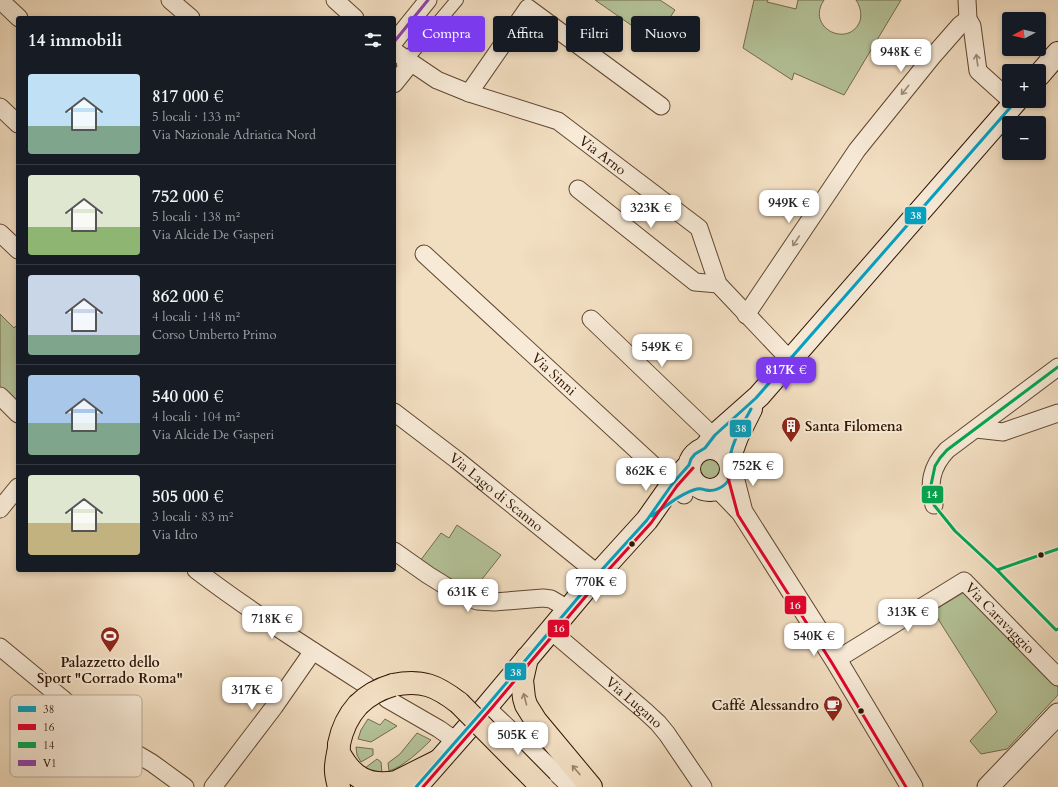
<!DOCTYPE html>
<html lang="it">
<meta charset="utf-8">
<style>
:root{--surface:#171b24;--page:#242831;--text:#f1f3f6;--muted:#9ea1a6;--line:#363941;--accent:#7c3aed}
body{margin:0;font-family:Cardo,serif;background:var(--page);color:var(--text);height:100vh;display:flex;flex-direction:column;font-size:15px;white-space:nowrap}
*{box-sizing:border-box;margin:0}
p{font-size:13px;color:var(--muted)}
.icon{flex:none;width:22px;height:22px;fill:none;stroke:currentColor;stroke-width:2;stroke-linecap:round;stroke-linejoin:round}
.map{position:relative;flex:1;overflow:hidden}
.drawer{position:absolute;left:16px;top:16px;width:380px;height:556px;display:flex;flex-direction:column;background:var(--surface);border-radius:4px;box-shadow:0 2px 6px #0003}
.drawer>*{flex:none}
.top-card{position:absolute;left:408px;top:16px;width:380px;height:36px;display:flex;gap:8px}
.needle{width:26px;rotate:263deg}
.controls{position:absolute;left:1002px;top:12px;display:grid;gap:8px}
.controls a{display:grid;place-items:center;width:44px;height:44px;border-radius:4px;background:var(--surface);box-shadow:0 2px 6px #0003;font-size:20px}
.price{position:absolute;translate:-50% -34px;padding:0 9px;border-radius:8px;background:#fff;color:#222;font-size:13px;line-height:26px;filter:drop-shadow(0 1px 2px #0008)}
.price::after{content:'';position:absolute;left:50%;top:24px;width:12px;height:9px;margin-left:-6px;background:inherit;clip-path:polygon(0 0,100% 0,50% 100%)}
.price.current{background:var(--accent);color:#fff}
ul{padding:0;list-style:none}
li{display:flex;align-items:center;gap:12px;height:100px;padding:0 12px}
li+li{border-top:1px solid var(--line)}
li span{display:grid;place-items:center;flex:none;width:112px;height:80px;border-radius:4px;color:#555}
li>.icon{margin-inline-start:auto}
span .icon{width:48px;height:48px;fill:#fffc;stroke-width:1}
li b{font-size:17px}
h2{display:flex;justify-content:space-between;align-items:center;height:48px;padding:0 12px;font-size:17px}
.pill{padding:0 14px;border-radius:4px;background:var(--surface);box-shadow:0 2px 6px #0003;font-size:14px;line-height:36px}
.pill.current{background:var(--accent);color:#fff}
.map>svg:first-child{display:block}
</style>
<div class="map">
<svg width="1058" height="787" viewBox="0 0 1058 787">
<rect width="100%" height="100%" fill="#f2dec1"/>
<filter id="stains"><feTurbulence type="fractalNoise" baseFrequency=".005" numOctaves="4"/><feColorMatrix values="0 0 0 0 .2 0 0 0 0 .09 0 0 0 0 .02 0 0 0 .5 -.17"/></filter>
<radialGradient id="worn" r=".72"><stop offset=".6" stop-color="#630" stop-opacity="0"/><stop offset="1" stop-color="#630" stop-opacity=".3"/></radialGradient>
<path fill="#b4c298" stroke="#726b4c" d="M595,0H660L675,10L654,41Z
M754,0H768L767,2L796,9L798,0H824C805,28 849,49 860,21C862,13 860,6 856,0H901L844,95L794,73L792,80L743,48Z
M0,314L14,328L18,324V406L0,389Z
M700 469a10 10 0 1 1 20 0a10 10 0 1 1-20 0Z
M457,525L501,555L472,592L420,561L441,533L449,538Z
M966,591L1058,687V695L1007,749L981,754L970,741L997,712L933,611Z
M368,719L380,725L385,719L397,726L371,742L358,739L361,730Z
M417,733L431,740C421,750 403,767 389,771L388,763L400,754Z
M356,747L373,749V755L361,762L357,755Z
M377,759L381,762L382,774L375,773L365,768Z"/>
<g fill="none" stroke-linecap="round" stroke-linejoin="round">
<defs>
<path id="pedestrian" d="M403,64L457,0"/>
<g id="minor">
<path d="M0,0L19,18"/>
<path d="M170,0L191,18"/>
<path d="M335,0L355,18"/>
<path d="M967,0L968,19L972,26L978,71L1009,99"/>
<path d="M394,42L428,0"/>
<path id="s1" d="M394,51L437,80L469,93L558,121L699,228L718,284L790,360"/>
<path d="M394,84L411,63"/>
<path d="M469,93L528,8L661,106"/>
<path d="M0,107L18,124"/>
<path d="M578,189L695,282L718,284"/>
<path d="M0,233L18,250"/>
<path id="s2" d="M424,254L665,476L684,495"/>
<path d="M746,315L857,150L932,57L960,25L968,19"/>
<path d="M591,319L714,437"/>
<path d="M0,396L18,414"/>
<path id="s3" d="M394,412L457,460L598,574"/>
<path d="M976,429L1003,432L1058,413"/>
<path d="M934,505C928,484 931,467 947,450L1058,367"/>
<path d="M0,509L18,487"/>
<path d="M394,551L428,575L449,588L477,601L494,602L543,598L551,599L568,609"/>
<path d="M196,570C250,611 308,648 366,685"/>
<path id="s4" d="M550,630L645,711L658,723L667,734L703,787"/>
<path d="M0,647L110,738L152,763L185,787"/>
<path id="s5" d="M836,660L964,581L1058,677"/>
<path d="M387,699L439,729L456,741"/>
<path d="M486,707L571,787"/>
<path d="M213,787L274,707L313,651"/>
</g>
<path id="tertiary" d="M731,469L742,512
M719,488L742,512L836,660L912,787
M988,787L1058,714"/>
<path id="secondary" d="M1039,75L1058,53
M705,448L715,435L759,396L1016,101
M689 469a21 21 0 1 1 42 0a21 21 0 1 1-42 0Z
M729,459L737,437L751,409
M483,711L598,574L647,520L673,483L689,465
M416,787L467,729"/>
<path id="trunk" d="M527,658L522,680L524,698L526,705L536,721L591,787
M393,685C422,679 437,686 459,703
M339,753C352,777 367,787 396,782L438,761
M339,787C335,772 335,768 338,753C339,750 339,747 339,744C342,729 348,716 358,705"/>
</defs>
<use href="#pedestrian" stroke="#604630" stroke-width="14"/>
<use href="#minor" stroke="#604630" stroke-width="19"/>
<use href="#tertiary" stroke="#604630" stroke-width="23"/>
<use href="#secondary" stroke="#2f1400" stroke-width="24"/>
<use href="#trunk" stroke="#2f1400" stroke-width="24"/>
<use href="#pedestrian" stroke="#f7ead7" stroke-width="12"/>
<use href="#minor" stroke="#f7ead7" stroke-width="17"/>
<use href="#tertiary" stroke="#f7ead7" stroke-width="21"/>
<use href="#secondary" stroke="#f7ead7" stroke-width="22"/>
<use href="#trunk" stroke="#f2dec1" stroke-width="22"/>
<defs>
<path id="trunk-bridge" d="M459,703L542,787
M358,705C368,695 379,689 393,685"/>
</defs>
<use href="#trunk-bridge" stroke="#2f1400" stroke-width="24" stroke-linecap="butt"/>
<use href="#trunk-bridge" stroke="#f2dec1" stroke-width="22"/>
<defs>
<path id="bus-1" d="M652,516C665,507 681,493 697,489C701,488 702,489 706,490C713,492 723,488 728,481C733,473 728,465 730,457C733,440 743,424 751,409
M416,787L486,707L598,574L647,520L673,483L689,465L691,459L695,454L705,448L715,435L756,398L1016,101"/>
<path id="bus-2" d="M726,470L738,515L832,663L906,787
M423,787L490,710L602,577L651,523L677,486L693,468"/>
<path id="bus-3" d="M1058,367L947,450L940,458L935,466L931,485L934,505L955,531L997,570L1056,630L1058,629
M997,570L1058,549"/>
<path id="bus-4" d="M394,42L428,0"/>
</defs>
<use href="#bus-1" stroke="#f7ead7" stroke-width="6"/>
<use href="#bus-2" stroke="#f7ead7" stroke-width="6"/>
<use href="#bus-3" stroke="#f7ead7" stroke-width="6"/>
<use href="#bus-4" stroke="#f7ead7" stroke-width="6"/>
<use href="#bus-1" stroke="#02a2c4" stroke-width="3"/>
<use href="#bus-2" stroke="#e4002b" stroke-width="3"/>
<use href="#bus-3" stroke="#00a651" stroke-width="3"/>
<use href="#bus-4" stroke="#8e44ad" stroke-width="3"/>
</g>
<defs><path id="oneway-shaft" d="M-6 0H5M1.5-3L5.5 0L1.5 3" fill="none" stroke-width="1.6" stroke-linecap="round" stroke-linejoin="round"/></defs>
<g stroke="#9d8a76">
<use href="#oneway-shaft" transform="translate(977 60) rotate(-98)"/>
<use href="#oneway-shaft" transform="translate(905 90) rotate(129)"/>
<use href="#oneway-shaft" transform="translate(796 241) rotate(124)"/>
</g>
<g stroke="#9a836a">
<use href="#oneway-shaft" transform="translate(525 699) rotate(-105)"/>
<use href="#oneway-shaft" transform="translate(576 770) rotate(-130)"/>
</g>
<defs>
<symbol id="building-pin" viewBox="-11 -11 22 30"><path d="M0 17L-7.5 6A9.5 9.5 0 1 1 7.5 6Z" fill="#8f2418" stroke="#f7ead7"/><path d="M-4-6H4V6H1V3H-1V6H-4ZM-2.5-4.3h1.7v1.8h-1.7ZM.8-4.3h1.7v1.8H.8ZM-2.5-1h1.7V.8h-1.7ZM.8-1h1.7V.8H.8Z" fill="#fff"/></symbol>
<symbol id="stadium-pin" viewBox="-11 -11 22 30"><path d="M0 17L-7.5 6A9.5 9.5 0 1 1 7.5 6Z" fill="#8f2418" stroke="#f7ead7"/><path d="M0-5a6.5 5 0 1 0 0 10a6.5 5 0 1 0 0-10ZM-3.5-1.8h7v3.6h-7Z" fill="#fff"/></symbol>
<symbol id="cafe-pin" viewBox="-11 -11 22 30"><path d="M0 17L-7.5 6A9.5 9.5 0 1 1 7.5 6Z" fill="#8f2418" stroke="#f7ead7"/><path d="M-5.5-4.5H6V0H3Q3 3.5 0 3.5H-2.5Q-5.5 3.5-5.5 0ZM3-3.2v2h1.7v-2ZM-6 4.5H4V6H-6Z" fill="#fff"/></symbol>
</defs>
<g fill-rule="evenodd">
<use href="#building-pin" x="780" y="415" width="22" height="30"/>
<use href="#stadium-pin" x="99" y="625" width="22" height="30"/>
<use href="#cafe-pin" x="822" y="694" width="22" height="30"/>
</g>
<g fill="#2f1400" stroke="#f7ead7" stroke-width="1.5">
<circle cx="632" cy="544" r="3.5"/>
<circle cx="1041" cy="555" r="3.5"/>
<circle cx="861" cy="711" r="3.5"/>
</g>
<g text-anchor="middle" stroke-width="4" stroke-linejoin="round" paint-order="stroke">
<g font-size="14" fill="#2f1400" stroke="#f7ead7">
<text dy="5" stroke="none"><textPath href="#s1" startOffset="236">Via Arno</textPath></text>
<text dy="5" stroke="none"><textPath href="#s2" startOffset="177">Via Sinni</textPath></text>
<text dy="5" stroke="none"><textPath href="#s3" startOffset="130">Via Lago di Scanno</textPath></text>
<text dy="5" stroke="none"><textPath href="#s5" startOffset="202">Via Caravaggio</textPath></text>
<text dy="5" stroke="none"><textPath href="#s4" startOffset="111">Via Lugano</textPath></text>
</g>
<g font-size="14" font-weight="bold" fill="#2f1400" stroke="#f7ead7" text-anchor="start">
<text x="805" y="431">Santa Filomena</text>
<text x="110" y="667" text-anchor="middle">Palazzetto dello<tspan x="110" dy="16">Sport "Corrado Roma"</tspan></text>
<text x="819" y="710" text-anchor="end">Caffé Alessandro</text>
</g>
</g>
<rect x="10" y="695" width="132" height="82" rx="6" fill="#f7ead7" stroke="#bbaa96" stroke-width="1"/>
<rect x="18" y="706" width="18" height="6" fill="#02a2c4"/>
<rect x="18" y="724" width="18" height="6" fill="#e4002b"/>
<rect x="18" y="742" width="18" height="6" fill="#00a651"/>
<rect x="18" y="760" width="18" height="6" fill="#8e44ad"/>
<g font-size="11" fill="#2f1400">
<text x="43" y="713">38</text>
<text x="43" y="731">16</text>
<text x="43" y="749">14</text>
<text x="43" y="767">V1</text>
</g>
<g stroke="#f7ead7" stroke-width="1.5">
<rect x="904" y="206" width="23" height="19" rx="4" fill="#02a2c4"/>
<rect x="729" y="419" width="23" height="19" rx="4" fill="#02a2c4"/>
<rect x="921" y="485" width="23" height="19" rx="4" fill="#00a651"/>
<rect x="784" y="595" width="23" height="20" rx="4" fill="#e4002b"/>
<rect x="547" y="619" width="23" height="19" rx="4" fill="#e4002b"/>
<rect x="504" y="662" width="23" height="19" rx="4" fill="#02a2c4"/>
</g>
<g font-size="11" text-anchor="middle" font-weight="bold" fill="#fff">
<text x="916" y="219">38</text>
<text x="741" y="432">38</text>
<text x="932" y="498">14</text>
<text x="795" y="609">16</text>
<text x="559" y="632">16</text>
<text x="516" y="676">38</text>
</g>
<rect width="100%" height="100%" filter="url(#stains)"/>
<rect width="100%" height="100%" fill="url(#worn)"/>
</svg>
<div class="controls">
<a><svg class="needle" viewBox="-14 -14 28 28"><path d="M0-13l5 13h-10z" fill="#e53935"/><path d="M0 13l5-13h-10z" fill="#9ea1a6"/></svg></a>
<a>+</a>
<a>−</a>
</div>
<b class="price" style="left:901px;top:73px">948K €</b>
<b class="price" style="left:789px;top:224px">949K €</b>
<b class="price" style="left:651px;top:229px">323K €</b>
<b class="price" style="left:662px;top:368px">549K €</b>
<b class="price current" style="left:786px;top:391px">817K €</b>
<b class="price" style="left:753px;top:487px">752K €</b>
<b class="price" style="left:646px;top:492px">862K €</b>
<b class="price" style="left:596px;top:603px">770K €</b>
<b class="price" style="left:468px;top:613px">631K €</b>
<b class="price" style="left:908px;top:633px">313K €</b>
<b class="price" style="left:272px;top:640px">718K €</b>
<b class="price" style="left:814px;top:657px">540K €</b>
<b class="price" style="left:252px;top:711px">317K €</b>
<b class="price" style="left:518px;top:756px">505K €</b>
<div class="top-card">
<a class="pill current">Compra</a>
<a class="pill">Affitta</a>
<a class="pill">Filtri</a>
<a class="pill">Nuovo</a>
</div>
<section class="drawer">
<h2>14 immobili<svg class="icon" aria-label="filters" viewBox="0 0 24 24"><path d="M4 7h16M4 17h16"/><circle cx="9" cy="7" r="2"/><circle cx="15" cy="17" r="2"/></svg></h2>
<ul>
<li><span style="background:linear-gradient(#bfe0f5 65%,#7fa58c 0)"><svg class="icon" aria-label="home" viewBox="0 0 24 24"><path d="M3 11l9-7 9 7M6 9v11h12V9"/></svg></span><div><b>817 000 €</b><p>5 locali · 133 m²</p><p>Via Nazionale Adriatica Nord</p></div></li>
<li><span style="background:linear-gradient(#dfe7d0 65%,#8fb573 0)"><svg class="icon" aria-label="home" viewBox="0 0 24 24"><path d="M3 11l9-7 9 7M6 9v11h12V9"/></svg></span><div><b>752 000 €</b><p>5 locali · 138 m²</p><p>Via Alcide De Gasperi</p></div></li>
<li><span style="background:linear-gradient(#c9d6e8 75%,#7fa58c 0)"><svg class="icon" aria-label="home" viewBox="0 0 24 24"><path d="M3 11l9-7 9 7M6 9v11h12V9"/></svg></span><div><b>862 000 €</b><p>4 locali · 148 m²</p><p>Corso Umberto Primo</p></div></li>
<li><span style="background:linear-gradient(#a9c7e8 60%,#7fa58c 0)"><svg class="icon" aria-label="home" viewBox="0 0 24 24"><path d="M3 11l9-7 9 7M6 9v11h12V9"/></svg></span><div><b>540 000 €</b><p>4 locali · 104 m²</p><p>Via Alcide De Gasperi</p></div></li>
<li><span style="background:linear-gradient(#dfe7d0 60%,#c2b280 0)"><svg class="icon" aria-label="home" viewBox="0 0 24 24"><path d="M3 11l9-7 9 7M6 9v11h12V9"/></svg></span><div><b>505 000 €</b><p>3 locali · 83 m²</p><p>Via Idro</p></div></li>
</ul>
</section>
</div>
